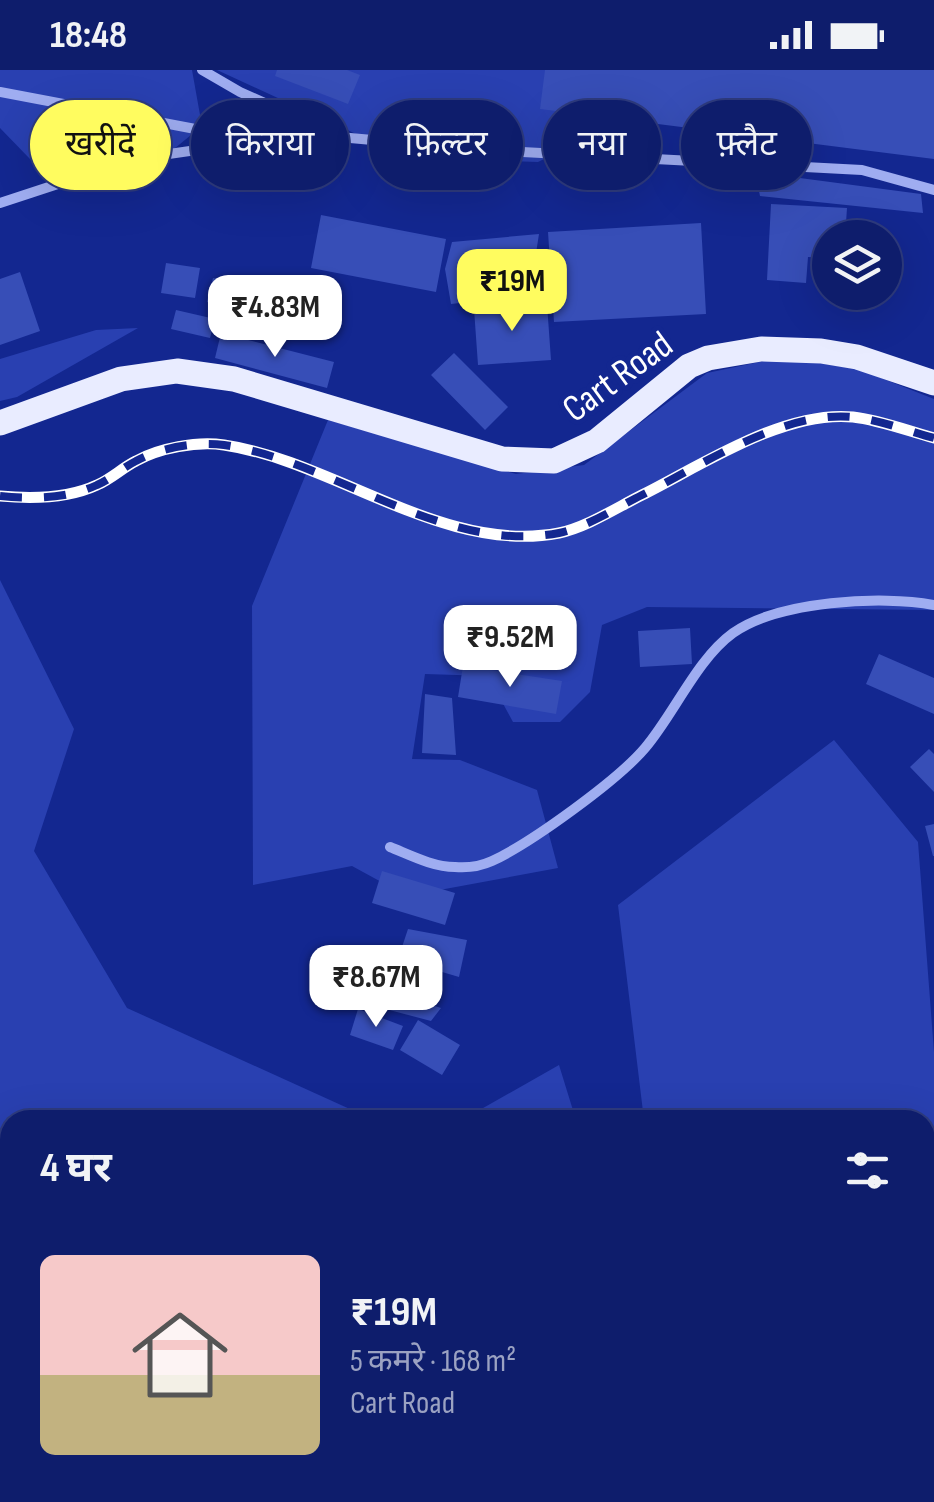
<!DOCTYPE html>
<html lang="hi">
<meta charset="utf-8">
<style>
:root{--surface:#0e1d6c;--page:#172672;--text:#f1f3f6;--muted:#9ba2c2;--line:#2e3b7f;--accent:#fffc5f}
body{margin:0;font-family:"Sofia Sans Condensed","Noto Sans Devanagari",sans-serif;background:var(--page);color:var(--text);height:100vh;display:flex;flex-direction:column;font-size:38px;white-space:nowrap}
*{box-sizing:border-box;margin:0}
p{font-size:32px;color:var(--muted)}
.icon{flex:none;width:55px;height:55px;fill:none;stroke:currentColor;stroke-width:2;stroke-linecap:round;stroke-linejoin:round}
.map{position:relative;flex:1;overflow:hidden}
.drawer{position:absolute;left:0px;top:1040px;width:935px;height:392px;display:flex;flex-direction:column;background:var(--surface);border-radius:30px 30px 0 0;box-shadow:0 10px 40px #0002,0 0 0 2px var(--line)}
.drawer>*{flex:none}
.hud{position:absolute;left:30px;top:30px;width:875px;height:90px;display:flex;gap:20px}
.tools{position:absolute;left:812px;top:150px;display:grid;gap:20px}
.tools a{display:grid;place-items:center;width:90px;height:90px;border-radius:50%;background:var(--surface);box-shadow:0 10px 40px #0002,0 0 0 2px var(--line);font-size:50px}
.price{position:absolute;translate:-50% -85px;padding:0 22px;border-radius:20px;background:#fff;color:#222;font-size:32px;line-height:65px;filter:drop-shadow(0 2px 5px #0008)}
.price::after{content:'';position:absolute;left:50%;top:60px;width:30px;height:22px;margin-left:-15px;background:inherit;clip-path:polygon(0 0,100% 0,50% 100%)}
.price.active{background:var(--accent);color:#111}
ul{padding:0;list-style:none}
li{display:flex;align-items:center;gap:30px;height:250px;padding:0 40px}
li+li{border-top:2px solid var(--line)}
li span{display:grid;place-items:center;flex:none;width:280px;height:200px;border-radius:15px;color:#555}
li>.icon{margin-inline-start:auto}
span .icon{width:120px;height:120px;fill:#fffc;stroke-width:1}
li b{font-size:42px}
h2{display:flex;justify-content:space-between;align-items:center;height:120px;padding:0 40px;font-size:42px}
.pill{padding:0 35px;border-radius:45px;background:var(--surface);box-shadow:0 10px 40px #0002,0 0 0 2px var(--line);font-size:35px;line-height:90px}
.pill.active{background:var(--accent);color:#111}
.status{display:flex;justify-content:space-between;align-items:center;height:70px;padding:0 50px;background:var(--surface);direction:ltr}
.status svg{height:28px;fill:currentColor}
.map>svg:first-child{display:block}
</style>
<div class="status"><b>18:48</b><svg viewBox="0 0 49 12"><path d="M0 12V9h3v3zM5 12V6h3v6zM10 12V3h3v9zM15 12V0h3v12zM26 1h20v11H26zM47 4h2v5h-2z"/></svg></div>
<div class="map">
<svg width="934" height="1432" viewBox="0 0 934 1432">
<rect width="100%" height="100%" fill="#132790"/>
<path fill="#2940b1" d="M0,0H192L202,56L158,92L59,119L0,58Z
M217,0H934V30L658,33L538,92L408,88Z
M138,258L17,327L0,331V289L96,260Z
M783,287L861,300L934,329V540L647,537L602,555L590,622L560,652H513L488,606L425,604L412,689L460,690L537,720L558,798L407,826L352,796L253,815L252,536L328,350L516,404L584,395L707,303Z
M0,510L74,659L34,781L127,938L374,1050H10V1422L63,1423L64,1432L0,1430Z
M834,670L918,772L934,982V1266L925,1269V1050H644L618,835Z
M559,995L576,1050H462Z
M934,1347V1432H136L135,1423L925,1422V1349Z"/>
<path fill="#374eb7" d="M277,0H347L360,5L348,34L275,6Z
M545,0H934V89L540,39Z
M755,102L921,124L923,143L760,126Z
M771,134L847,138L845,168H830V188L808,187L806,213L767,210Z
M321,145L446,169L436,222L311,198Z
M701,153L706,244L554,252L548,162Z
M539,164L534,196L546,223L451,234L445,199L452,172Z
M166,193L200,198L195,228L161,223Z
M20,202L40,261L0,275V209Z
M213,208L324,234L318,259L207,232Z
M547,234L551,290L478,295L474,239Z
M176,240L215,249L210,268L171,259Z
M221,263L334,292L327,318L215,288Z
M454,283L508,337L485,360L431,305Z
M690,558L692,594L640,597L638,561Z
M879,584L934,608V644L866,614Z
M463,596L562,611L556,644L458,627Z
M425,624L452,628L456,685L422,683Z
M929,679L934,684V722L910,697Z
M934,754V786H933L925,756Z
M382,801L455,823L445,855L372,833Z
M408,859L467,870L459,907L398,889Z
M364,913L441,938L431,951L359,932Z
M358,939L403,956L393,980L350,965Z
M418,950L460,975L442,1005L400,980Z"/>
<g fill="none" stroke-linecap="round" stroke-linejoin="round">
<path stroke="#9fadf1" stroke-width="10" d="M202,0L240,22L336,65
M0,22L248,69
M0,133L134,89L259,71L339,67L484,80L862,100L934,120
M390,777C410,785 433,797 455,797C467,798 481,796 492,791C531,773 618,710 645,678C674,644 697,589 733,563C778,531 882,525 934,535"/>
<path stroke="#e9ecff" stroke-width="25" d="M0,353L121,309L177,301L234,309L502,389L554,391L597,371L689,296L708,288L761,279L821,281L857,287L934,313"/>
<path stroke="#fff" stroke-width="30" d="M925,1302L934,1300
M86,1432L87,1422"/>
<defs>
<path id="rail" d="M0,426C32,429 67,429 97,415C111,409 122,398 136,391C159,378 197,371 224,375C334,391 444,485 559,463C587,457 616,438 642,425C702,395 784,340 853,347C880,350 908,361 934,368"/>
</defs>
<use href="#rail" stroke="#fff" stroke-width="11"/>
<use href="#rail" stroke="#132790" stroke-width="8" stroke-dasharray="22" stroke-linecap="butt"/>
</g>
<g text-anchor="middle" stroke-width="10" stroke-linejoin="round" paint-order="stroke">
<g font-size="38" fill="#fff" stroke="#132790">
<text transform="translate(617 306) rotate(-36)" y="13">Cart Road</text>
</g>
</g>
</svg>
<div class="tools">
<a><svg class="icon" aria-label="layers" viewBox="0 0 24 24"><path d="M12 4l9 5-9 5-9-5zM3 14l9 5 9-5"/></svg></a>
</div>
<b class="price active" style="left:512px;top:264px">₹19M</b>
<b class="price" style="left:275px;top:290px">₹4.83M</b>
<b class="price" style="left:510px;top:620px">₹9.52M</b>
<b class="price" style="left:376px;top:960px">₹8.67M</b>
<div class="hud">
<a class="pill active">खरीदें</a>
<a class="pill">किराया</a>
<a class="pill">फ़िल्टर</a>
<a class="pill">नया</a>
<a class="pill">फ़्लैट</a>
</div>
<section class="drawer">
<h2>4 घर<svg class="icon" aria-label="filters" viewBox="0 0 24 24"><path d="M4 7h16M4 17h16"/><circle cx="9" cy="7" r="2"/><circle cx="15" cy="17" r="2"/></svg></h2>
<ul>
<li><span style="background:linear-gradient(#f6c9c9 60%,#c2b280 0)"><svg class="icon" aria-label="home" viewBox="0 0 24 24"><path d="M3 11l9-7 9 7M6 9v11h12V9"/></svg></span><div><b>₹19M</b><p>5 कमरे · 168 m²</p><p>Cart Road</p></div></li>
</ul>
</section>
</div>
